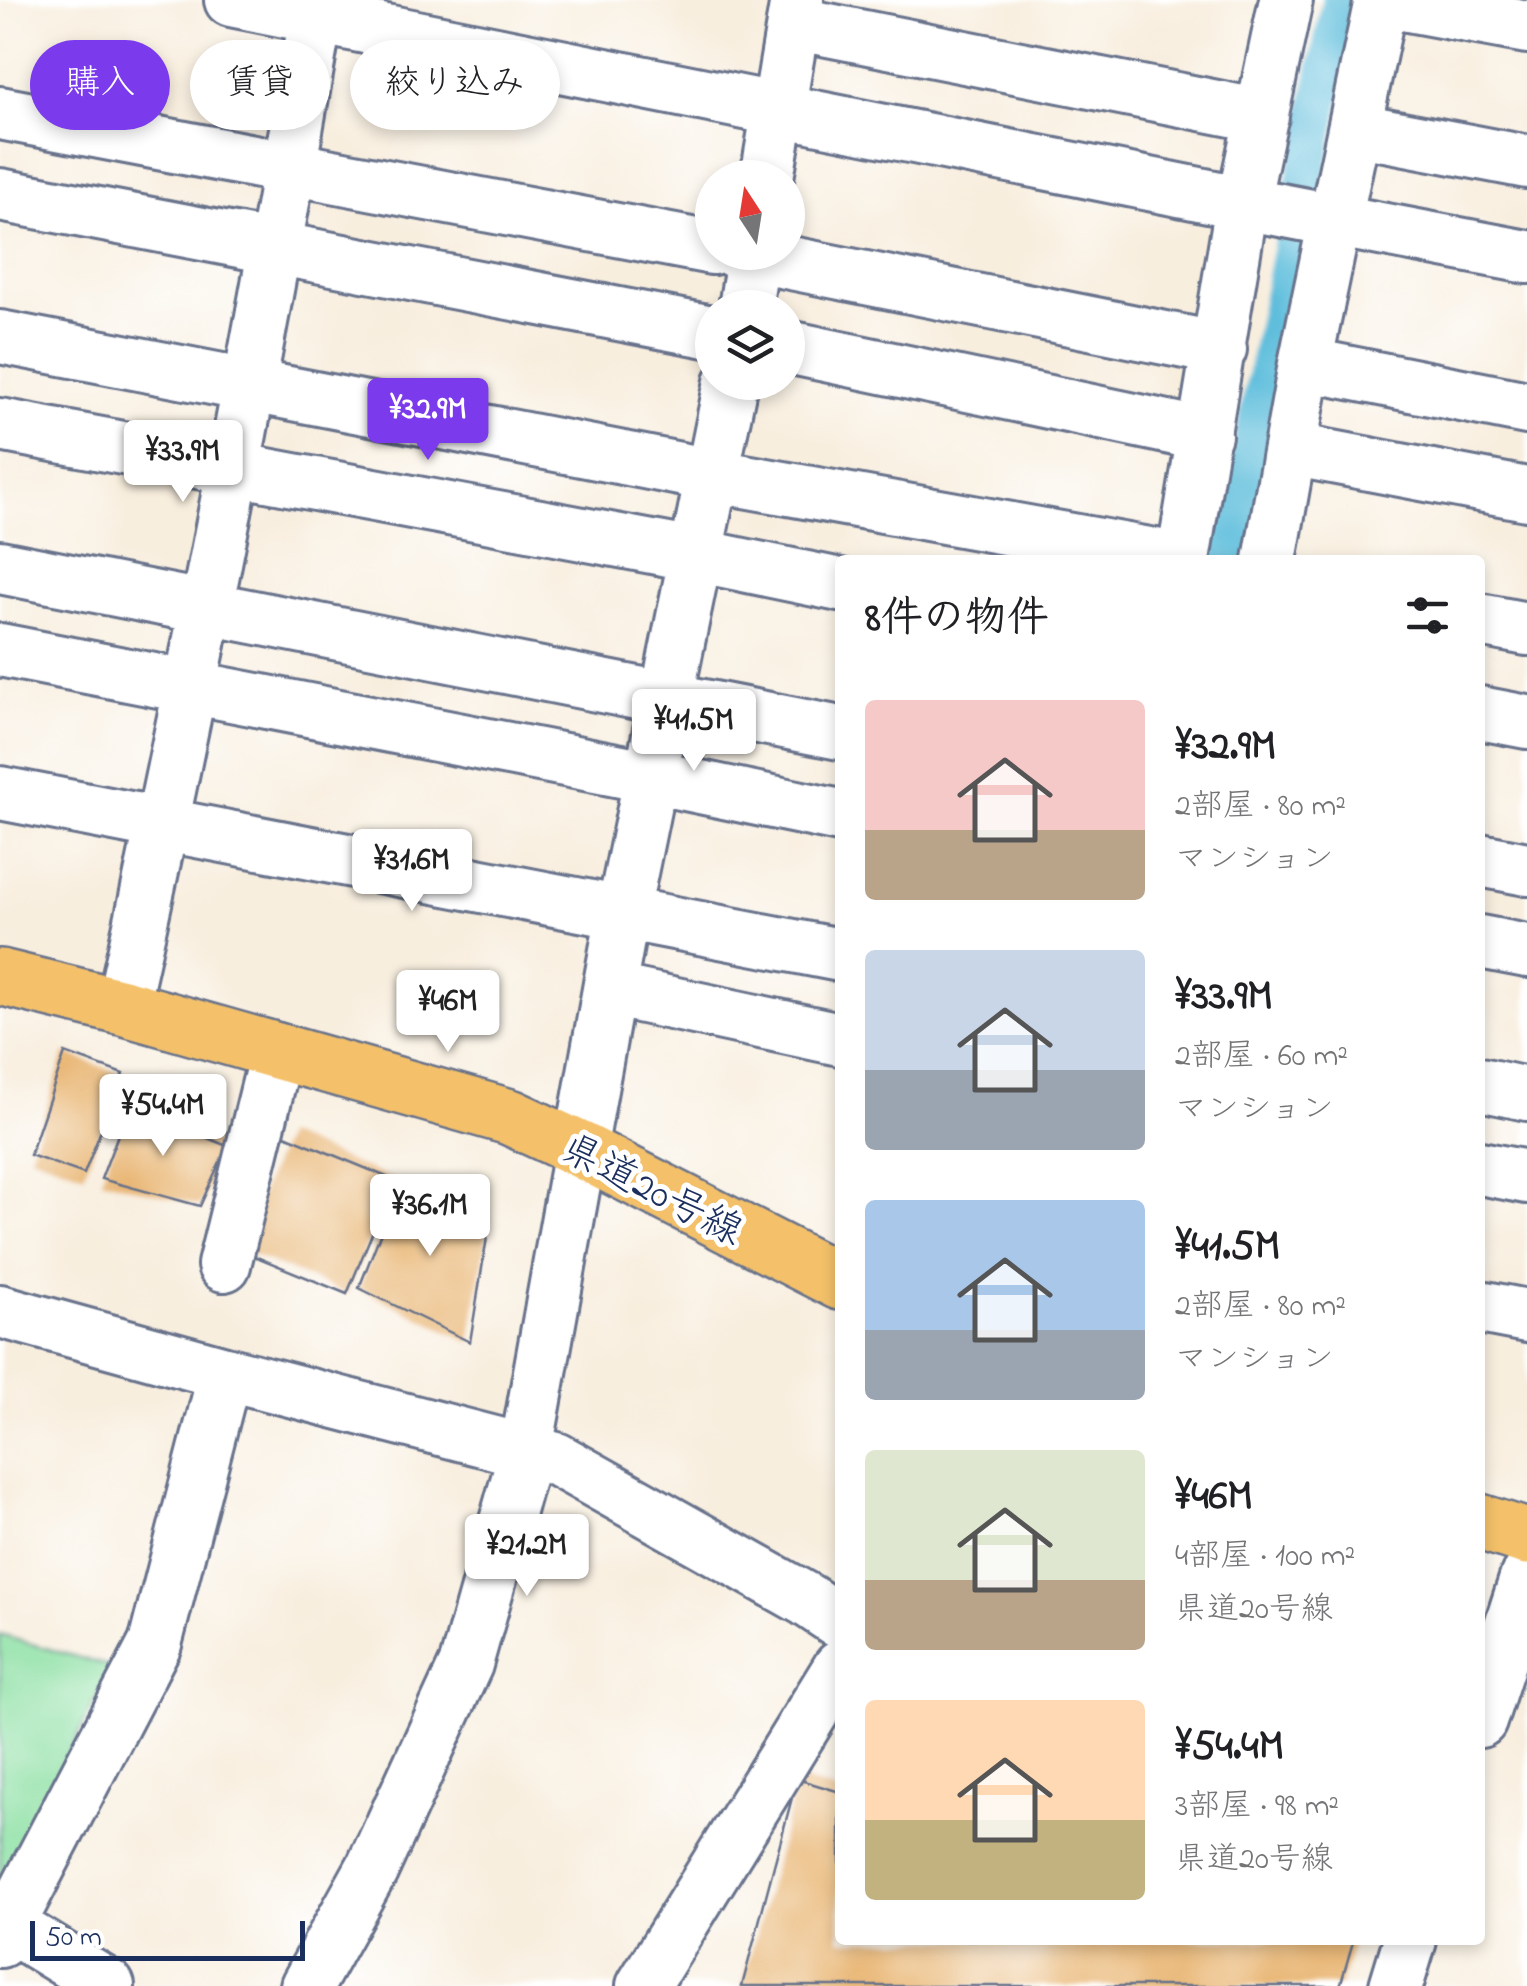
<!DOCTYPE html>
<html lang="ja">
<meta charset="utf-8">
<style>
:root{--surface:#fff;--page:#f6f6f6;--text:#202124;--muted:#757577;--accent:#7c3aed}
body{margin:0;font-family:"Indie Flower","Klee One",sans-serif;background:var(--page);color:var(--text);height:100vh;display:flex;flex-direction:column;font-size:38px;white-space:nowrap}
*{box-sizing:border-box;margin:0}
p{font-size:32px;color:var(--muted)}
.icon{flex:none;width:55px;height:55px;fill:none;stroke:currentColor;stroke-width:2;stroke-linecap:round;stroke-linejoin:round}
.map{position:relative;flex:1;overflow:hidden}
.drawer{position:absolute;left:835px;top:555px;width:650px;height:1390px;display:flex;flex-direction:column;background:var(--surface);border-radius:10px;box-shadow:0 5px 15px #0003}
.drawer>*{flex:none}
.hud{position:absolute;left:30px;top:40px;width:655px;height:90px;display:flex;gap:20px}
.needle{width:65px;rotate:348deg}
.controls{position:absolute;left:695px;top:160px;display:grid;gap:20px}
.controls a{display:grid;place-items:center;width:110px;height:110px;border-radius:50%;background:var(--surface);box-shadow:0 5px 15px #0003;font-size:50px}
.scale{position:absolute;left:30px;bottom:25px;width:275px;box-sizing:border-box;padding-left:10px;border:5px solid #1b2f5e;border-top:0;font-size:28px;line-height:35px;white-space:nowrap;color:#1b2f5e;-webkit-text-stroke:8px #fff;paint-order:stroke}
.price{position:absolute;translate:-50% -85px;padding:0 22px;border-radius:10px;background:#fff;color:#222;font-size:32px;line-height:65px;filter:drop-shadow(0 2px 5px #0008)}
.price::after{content:'';position:absolute;left:50%;top:60px;width:30px;height:22px;margin-left:-15px;background:inherit;clip-path:polygon(0 0,100% 0,50% 100%)}
.price.active{background:var(--accent);color:#fff}
ul{padding:0;list-style:none}
li{display:flex;align-items:center;gap:30px;height:250px;padding:0 30px}
li span{display:grid;place-items:center;flex:none;width:280px;height:200px;border-radius:10px;color:#555}
li>.icon{margin-inline-start:auto}
span .icon{width:120px;height:120px;fill:#fffc;stroke-width:1}
li b{font-size:42px}
h2{display:flex;justify-content:space-between;align-items:center;height:120px;padding:0 30px;font-size:42px}
.pill{padding:0 35px;border-radius:45px;background:var(--surface);box-shadow:0 5px 15px #0003;font-size:35px;line-height:90px}
.pill.active{background:var(--accent);color:#fff}
.map>svg:first-child{display:block}
</style>
<div class="map">
<svg width="1527" height="1986" viewBox="0 0 1527 1986">
<rect width="100%" height="100%" fill="#fff"/>
<filter id="ink" filterUnits="userSpaceOnUse"><feTurbulence type="fractalNoise" baseFrequency=".01" numOctaves="2"/><feDisplacementMap in="SourceGraphic" scale="20" xChannelSelector="R" yChannelSelector="G"/><feConvolveMatrix kernelMatrix="1 2 1 2 8 2 1 2 1" color-interpolation-filters="sRGB"/></filter>
<filter id="wash" filterUnits="userSpaceOnUse"><feTurbulence type="fractalNoise" baseFrequency=".0048" numOctaves="4" result="noise"/><feDisplacementMap in="SourceGraphic" scale="40" xChannelSelector="R" yChannelSelector="G"/><feGaussianBlur stdDeviation="2.25" result="paint"/><feColorMatrix in="noise" values="0 0 0 0 0 0 0 0 0 0 0 0 0 0 0 0 0 1.4 0 .05"/><feComposite in="paint" operator="in"/></filter>
<g filter="url(#wash)">
<rect width="100%" height="100%" fill="#f8eede"/>
<path fill="#8adfa1" stroke="#528780" stroke-width="2.5" d="M0,1635L112,1667L0,1893Z"/>
<g fill="none" stroke-linecap="round" stroke-linejoin="round">
<path stroke="#5ebedc" stroke-width="38" d="M1230,560L1341,0"/>
</g>
<g id="blocks">
<path fill="#e8b470" d="M65,1053L123,1074L84,1174L30,1155Z
M129,1106L227,1146L200,1206L101,1179Z
M285,1135L394,1180L347,1294L237,1249Z
M402,1179L490,1219L470,1342L359,1288Z
M797,1779L840,1792V1940H1348L1353,1942L1340,1986H742Z"/>
</g>
</g>
<g filter="url(#ink)">
<use href="#blocks" fill-opacity="0" stroke="#68728b" stroke-width="2.5"/>
<g fill="none" stroke-linecap="round" stroke-linejoin="round">
<defs>
<path id="minor" d="M231,0L1244,203L1527,257
M1381,0L1527,27
M793,23L1262,116
M0,113L712,248
M1354,129L1527,162
M767,178L797,0
M0,195L712,332
M736,252L1220,349
M745,308L754,252
M0,337L711,475L1183,560
M788,347L1205,435
M1305,364L1527,408
M0,425L695,555L840,585
M1290,449L1527,494
M1183,560L1239,222L1286,0
M1270,560L1305,364L1381,0
M0,567L840,733
M1480,620L1527,629
M0,650L652,777L840,816
M1480,713L1527,722
M0,793L840,955
M1480,860L1527,869
M1480,942L1527,951
M610,990L840,1039
M122,1007C196,679 258,348 316,17
M1480,1084L1527,1094
M1480,1168L1527,1177
M224,1265L277,1050
M1480,1307L1527,1316
M0,1311L225,1373L155,1644L0,1941
M225,1373L556,1459L807,1600L840,1622
M1480,1721L1527,1576
M10,1926L108,1986
M307,1986L372,1869L466,1664L526,1450L623,912L731,382
M643,1986L840,1667
M1396,1986L1410,1940"/>
<path id="major" d="M0,977L122,1007L510,1117L581,1150L840,1282
M1480,1522L1527,1537"/>
</defs>
<use href="#minor" stroke="#68728b" stroke-width="58"/>
<use href="#major" stroke="#68728b" stroke-width="60"/>
<use href="#minor" stroke="#fff" stroke-width="52"/>
<use href="#major" stroke="#f4c16b" stroke-width="55"/>
</g>
</g>
<g text-anchor="middle" stroke-width="10" stroke-linejoin="round" paint-order="stroke">
<g font-size="40" fill="#1b2f5e" stroke="#fff">
<text transform="translate(653 1188) rotate(27)" y="14">県道20号線</text>
</g>
</g>
</svg>
<div class="controls">
<a><svg class="needle" viewBox="-14 -14 28 28"><path d="M0-13l5 13h-10z" fill="#e53935"/><path d="M0 13l5-13h-10z" fill="#757577"/></svg></a>
<a><svg class="icon" aria-label="layers" viewBox="0 0 24 24"><path d="M12 4l9 5-9 5-9-5zM3 14l9 5 9-5"/></svg></a>
</div>
<div class="scale">50 m</div>
<b class="price active" style="left:428px;top:463px">¥32.9M</b>
<b class="price" style="left:183px;top:505px">¥33.9M</b>
<b class="price" style="left:694px;top:774px">¥41.5M</b>
<b class="price" style="left:412px;top:914px">¥31.6M</b>
<b class="price" style="left:448px;top:1055px">¥46M</b>
<b class="price" style="left:163px;top:1159px">¥54.4M</b>
<b class="price" style="left:430px;top:1259px">¥36.1M</b>
<b class="price" style="left:527px;top:1599px">¥21.2M</b>
<div class="hud">
<a class="pill active">購入</a>
<a class="pill">賃貸</a>
<a class="pill">絞り込み</a>
</div>
<section class="drawer">
<h2>8件の物件<svg class="icon" aria-label="filters" viewBox="0 0 24 24"><path d="M4 7h16M4 17h16"/><circle cx="9" cy="7" r="2"/><circle cx="15" cy="17" r="2"/></svg></h2>
<ul>
<li><span style="background:linear-gradient(#f6c9c9 65%,#b9a48a 0)"><svg class="icon" aria-label="home" viewBox="0 0 24 24"><path d="M3 11l9-7 9 7M6 9v11h12V9"/></svg></span><div><b>¥32.9M</b><p>2部屋 · 80 m²</p><p>マンション</p></div></li>
<li><span style="background:linear-gradient(#c9d6e8 60%,#9aa5b1 0)"><svg class="icon" aria-label="home" viewBox="0 0 24 24"><path d="M3 11l9-7 9 7M6 9v11h12V9"/></svg></span><div><b>¥33.9M</b><p>2部屋 · 60 m²</p><p>マンション</p></div></li>
<li><span style="background:linear-gradient(#a9c7e8 65%,#9aa5b1 0)"><svg class="icon" aria-label="home" viewBox="0 0 24 24"><path d="M3 11l9-7 9 7M6 9v11h12V9"/></svg></span><div><b>¥41.5M</b><p>2部屋 · 80 m²</p><p>マンション</p></div></li>
<li><span style="background:linear-gradient(#dfe7d0 65%,#b9a48a 0)"><svg class="icon" aria-label="home" viewBox="0 0 24 24"><path d="M3 11l9-7 9 7M6 9v11h12V9"/></svg></span><div><b>¥46M</b><p>4部屋 · 100 m²</p><p>県道20号線</p></div></li>
<li><span style="background:linear-gradient(#ffd9b3 60%,#c2b280 0)"><svg class="icon" aria-label="home" viewBox="0 0 24 24"><path d="M3 11l9-7 9 7M6 9v11h12V9"/></svg></span><div><b>¥54.4M</b><p>3部屋 · 98 m²</p><p>県道20号線</p></div></li>
</ul>
</section>
</div>
